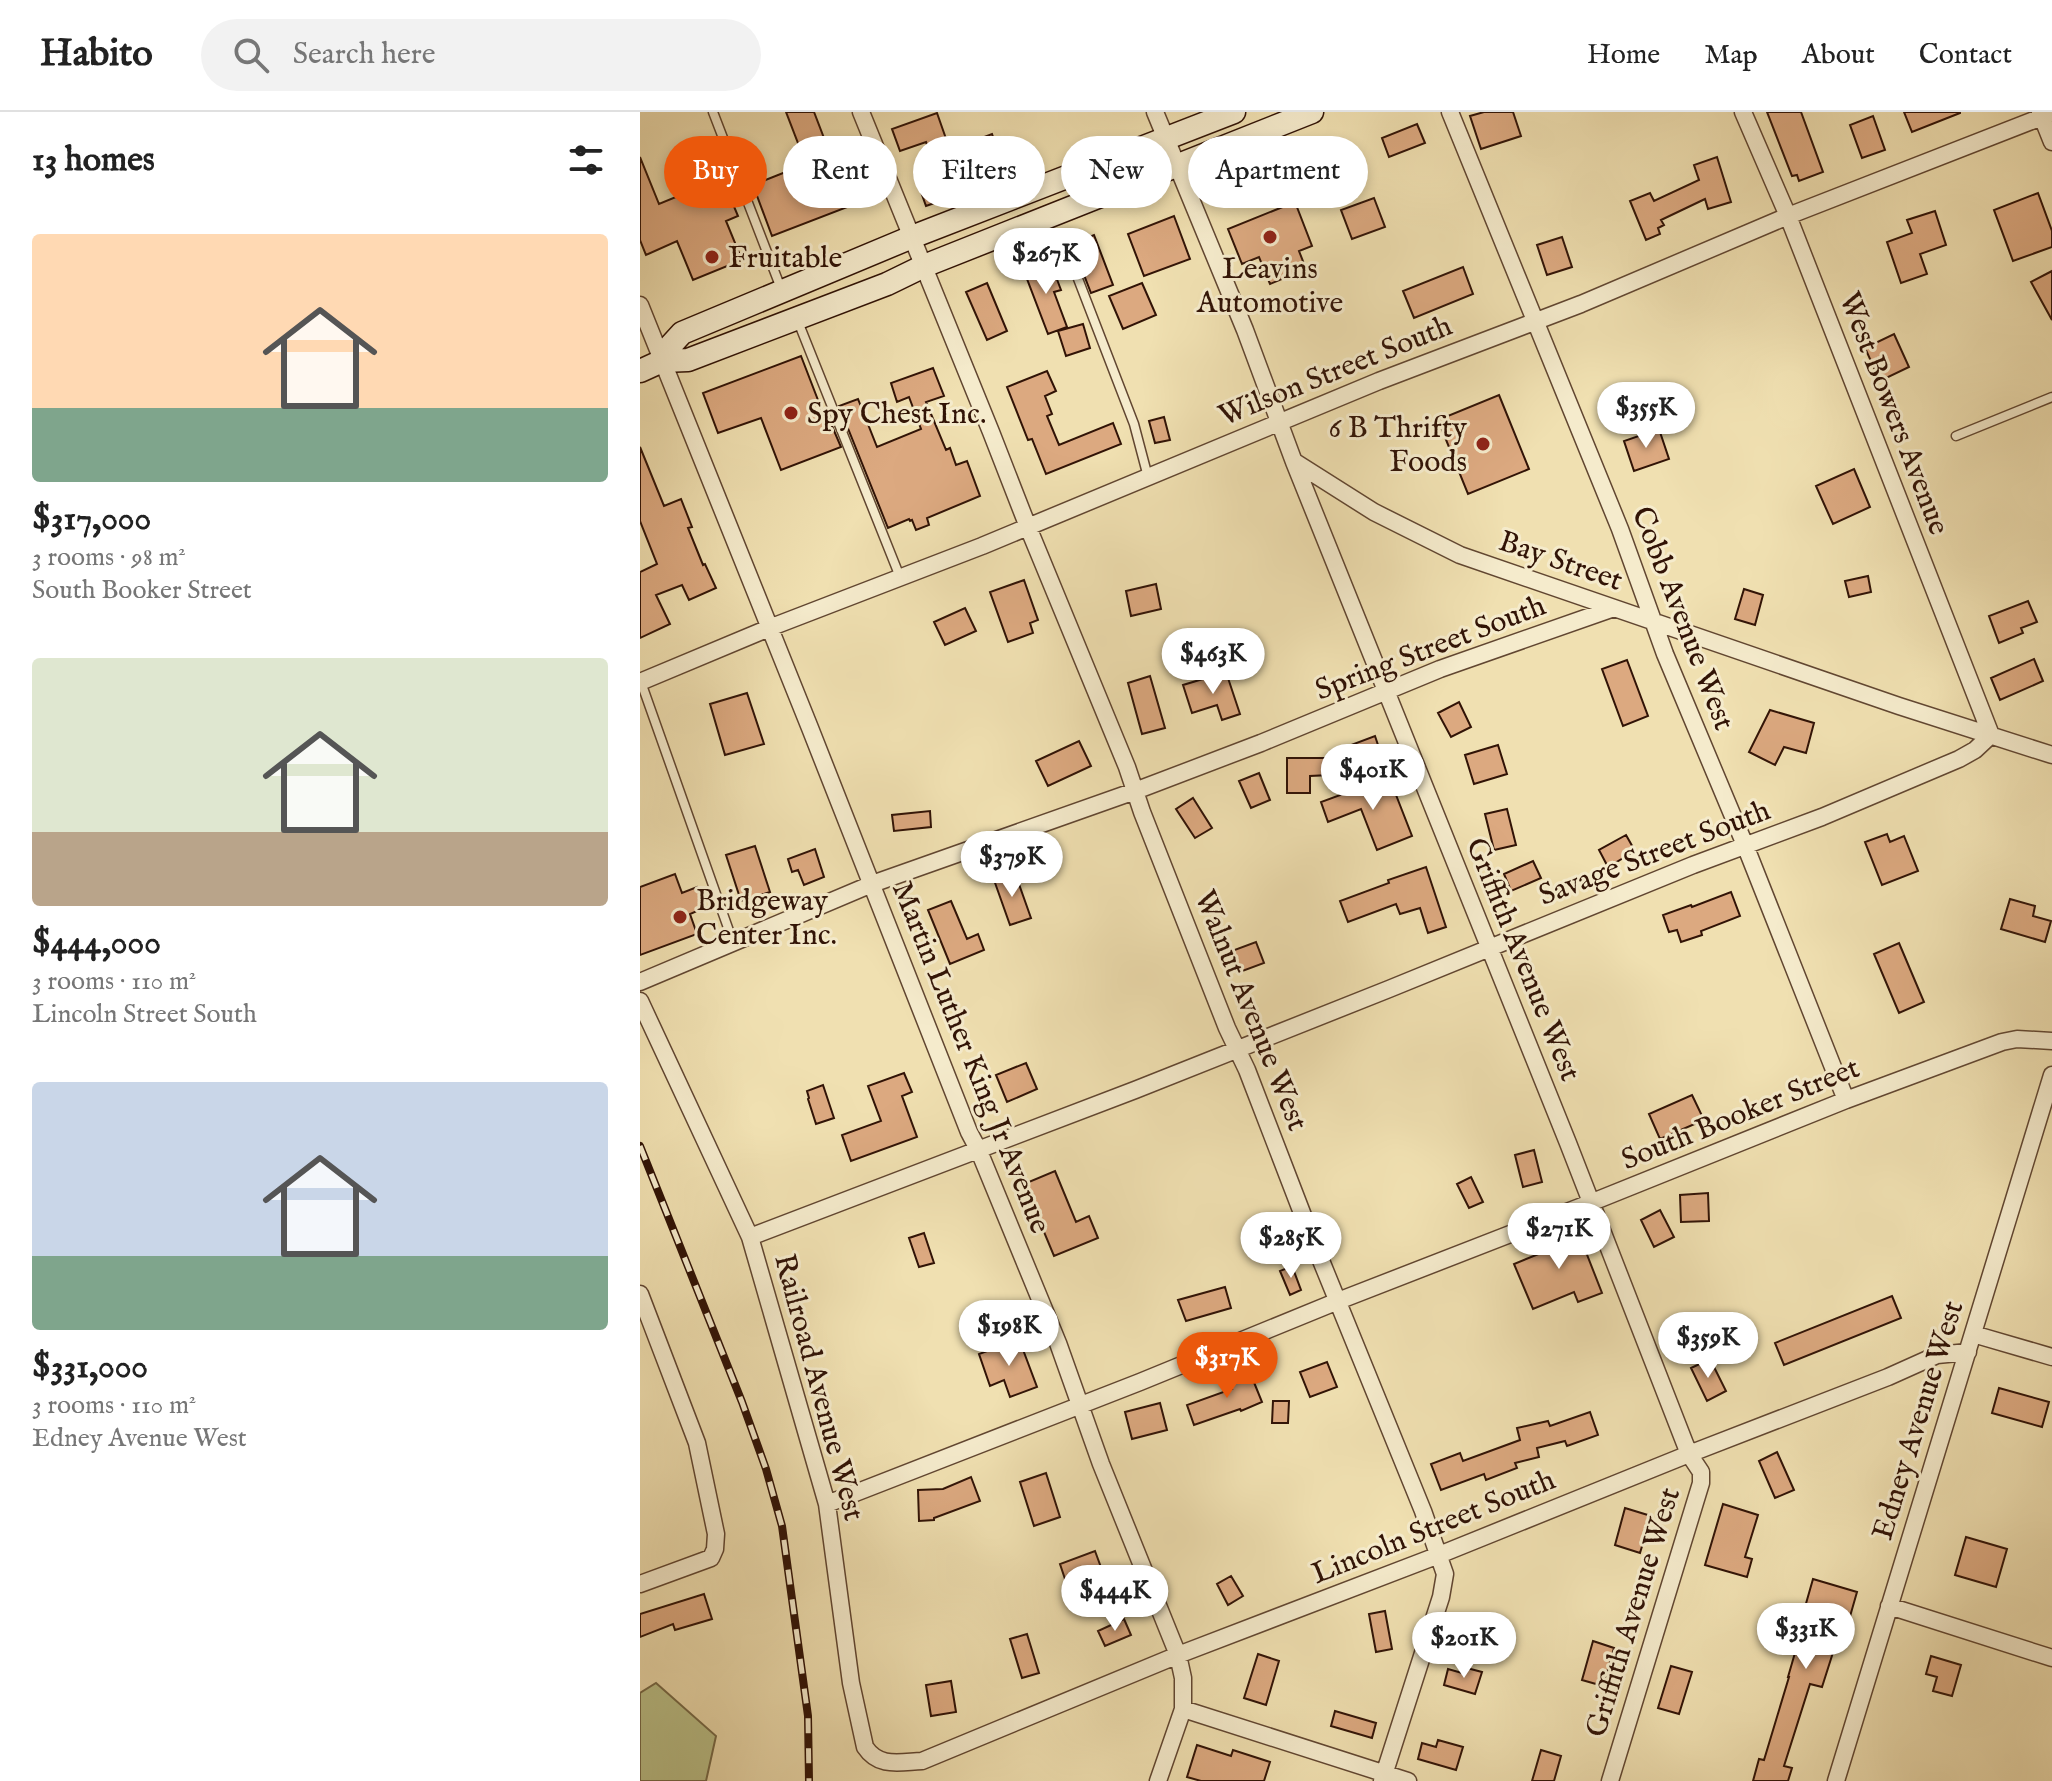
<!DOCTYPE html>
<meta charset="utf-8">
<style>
:root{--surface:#fff;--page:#f2f2f2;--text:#222;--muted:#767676;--line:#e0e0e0;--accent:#ea580c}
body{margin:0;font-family:"IM FELL English",serif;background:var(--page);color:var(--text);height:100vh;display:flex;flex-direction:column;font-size:30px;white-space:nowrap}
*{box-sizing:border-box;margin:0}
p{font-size:26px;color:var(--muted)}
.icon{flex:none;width:44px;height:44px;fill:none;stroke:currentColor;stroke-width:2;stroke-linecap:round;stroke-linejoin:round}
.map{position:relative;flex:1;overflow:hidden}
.sheet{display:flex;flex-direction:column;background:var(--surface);width:640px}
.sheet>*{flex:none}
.guide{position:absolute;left:24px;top:24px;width:760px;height:72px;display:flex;gap:16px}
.price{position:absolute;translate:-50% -68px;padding:0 18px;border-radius:28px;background:#fff;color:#222;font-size:26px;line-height:52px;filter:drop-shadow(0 2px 4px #0008)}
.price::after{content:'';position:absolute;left:50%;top:48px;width:24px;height:18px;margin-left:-12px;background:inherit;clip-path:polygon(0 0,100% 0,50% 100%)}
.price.current{background:var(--accent);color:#fff}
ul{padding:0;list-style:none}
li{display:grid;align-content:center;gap:16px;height:424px;padding:0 32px}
li span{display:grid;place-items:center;height:248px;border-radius:8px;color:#555}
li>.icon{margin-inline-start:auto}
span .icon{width:144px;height:144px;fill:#fffc;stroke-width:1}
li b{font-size:34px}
h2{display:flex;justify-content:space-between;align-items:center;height:96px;padding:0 32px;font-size:34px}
.tag{padding:0 28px;border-radius:36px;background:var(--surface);box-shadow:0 4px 12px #0003;font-size:28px;line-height:72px}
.tag.current{background:var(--accent);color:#fff}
header{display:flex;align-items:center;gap:48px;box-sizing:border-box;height:112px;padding:0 40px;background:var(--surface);border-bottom:2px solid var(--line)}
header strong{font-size:38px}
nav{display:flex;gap:44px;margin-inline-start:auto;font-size:28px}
.search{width:560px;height:72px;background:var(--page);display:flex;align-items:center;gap:20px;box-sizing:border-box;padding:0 28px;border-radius:44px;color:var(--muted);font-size:30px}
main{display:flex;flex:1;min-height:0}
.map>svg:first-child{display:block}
</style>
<header>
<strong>Habito</strong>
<div class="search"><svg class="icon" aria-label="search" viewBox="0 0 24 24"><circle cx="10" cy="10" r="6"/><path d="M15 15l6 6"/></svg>Search here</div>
<nav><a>Home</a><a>Map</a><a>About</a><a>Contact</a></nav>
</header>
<main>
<section class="sheet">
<h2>13 homes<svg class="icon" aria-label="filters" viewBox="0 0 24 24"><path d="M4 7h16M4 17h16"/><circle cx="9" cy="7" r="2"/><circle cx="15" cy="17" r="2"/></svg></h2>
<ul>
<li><span style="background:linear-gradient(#ffd9b3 70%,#7fa58c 0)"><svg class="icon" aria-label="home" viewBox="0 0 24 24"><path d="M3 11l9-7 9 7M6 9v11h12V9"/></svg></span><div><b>$317,000</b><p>3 rooms · 98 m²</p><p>South Booker Street</p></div></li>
<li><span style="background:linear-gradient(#dfe7d0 70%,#b9a48a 0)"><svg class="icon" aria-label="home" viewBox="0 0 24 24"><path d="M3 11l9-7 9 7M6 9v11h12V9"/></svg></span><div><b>$444,000</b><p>3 rooms · 110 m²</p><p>Lincoln Street South</p></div></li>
<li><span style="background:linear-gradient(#c9d6e8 70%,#7fa58c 0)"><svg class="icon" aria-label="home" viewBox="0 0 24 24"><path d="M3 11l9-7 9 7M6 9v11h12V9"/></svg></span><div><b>$331,000</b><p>3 rooms · 110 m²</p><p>Edney Avenue West</p></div></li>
</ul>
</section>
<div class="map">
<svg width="1412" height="1669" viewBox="0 0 1412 1669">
<rect width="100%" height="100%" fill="#f0e0b1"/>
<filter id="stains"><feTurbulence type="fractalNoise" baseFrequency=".0025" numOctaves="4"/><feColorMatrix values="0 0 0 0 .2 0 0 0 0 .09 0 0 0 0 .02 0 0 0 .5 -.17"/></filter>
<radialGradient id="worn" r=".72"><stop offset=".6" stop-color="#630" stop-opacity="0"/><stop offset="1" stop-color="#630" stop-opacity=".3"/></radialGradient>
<path fill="#bbc28a" stroke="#766a48" stroke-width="2" d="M16,1571L76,1624L66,1669H0V1581Z"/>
<path fill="#dca980" stroke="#311306" stroke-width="2" d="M146,0H174L210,94L132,124L113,73L166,52Z
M844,0H873L881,24L841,37L830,4Z
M1127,0H1161L1183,60L1159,69L1157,63L1152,64Z
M1264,0H1320V1L1272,20Z
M297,1L310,38L352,22L360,45L318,60L320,64L304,70L309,86L286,94L275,63L295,56L286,30L260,39L252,17Z
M1233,4L1245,38L1222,46L1210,13Z
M777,12L785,31L749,45L742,26Z
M0,45L19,92L82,66L98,104L86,109L102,148L53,168L37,129L6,143L0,128Z
M1077,45L1091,90L1068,97L1065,87L1021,108L1024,113L1018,116L1020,122L1006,128L990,89L1010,81L1014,89L1059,68L1054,53Z
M1398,81L1412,119V135L1373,149L1354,98Z
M734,86L745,115L712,127L701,98Z
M655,90L672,134L659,139L666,157L630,172L619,145L602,152L588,117Z
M1295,99L1306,133L1280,142L1287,162L1261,171L1247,130L1272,121L1267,108Z
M534,104L550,147L504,164L488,122Z
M454,123L473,173L451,181L432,132Z
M922,125L932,155L907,163L897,133Z
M410,149L421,178L414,180L427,215L408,222L384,159Z
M823,155L833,182L774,206L763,179Z
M1412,159V208L1391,170Z
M347,171L367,219L347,228L326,180Z
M502,171L516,203L483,217L469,184Z
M443,212L450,236L426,244L418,219Z
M1254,222L1269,255L1240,269L1225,236Z
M161,244L183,301L186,300L201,335L141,358L121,306L78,321L63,281Z
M293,256L304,284L286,290L306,338L310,336L316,353L327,349L340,384L287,406L289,413L276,418L272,408L270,409L269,407L248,416L199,294L218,287L237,335L281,317L269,285L257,290L251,271Z
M407,259L416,279L405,284L412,302L407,304L419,333L473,311L481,332L406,362L392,327L388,328L367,275Z
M859,283L889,357L828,382L798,308Z
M524,305L530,328L515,331L509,309Z
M1019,317L1029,347L994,359L984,329Z
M0,335L24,394L41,387L52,415L48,416L63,453L65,452L76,476L49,488L42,473L16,483L30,512L0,526V460L17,452L0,409Z
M1214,357L1230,395L1193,412L1176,374Z
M1228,464L1231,480L1209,485L1205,469Z
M384,468L398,508L390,511L393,521L368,530L350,480Z
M516,472L521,497L491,504L486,479Z
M1104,477L1123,483L1115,513L1095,507Z
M1388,489L1397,510L1381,516L1383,521L1359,531L1349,504Z
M325,496L336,519L305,533L294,510Z
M1394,547L1403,569L1360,588L1351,566Z
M987,548L1008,604L983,614L962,557Z
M586,560L600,602L582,608L577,593L552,601L543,573Z
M510,564L525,616L502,622L488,571Z
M107,581L124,632L85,643L70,592Z
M819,590L831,615L811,625L798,601Z
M1130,598L1174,611L1166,641L1144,635L1135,653L1109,640Z
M735,624L748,663H721L711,633Z
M439,629L451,654L408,674L396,649Z
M858,633L867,662L834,672L825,643Z
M647,646H690V663L670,664V681H647Z
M619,661L630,688L611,696L599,669Z
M749,665L772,724L737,738L721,697L688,710L681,690Z
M553,686L572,716L555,726L536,697Z
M867,697L876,733L854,738L845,702Z
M290,699L291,715L254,719L252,703Z
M1247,722L1250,730L1264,724L1278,759L1242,773L1225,730Z
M986,723L995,739L968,755L959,738Z
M115,734L130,780L101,789L86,743Z
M175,737L184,765L164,773L158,758L152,760L148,747Z
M893,749L901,766L871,779L864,762Z
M786,755L806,815L788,821L780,796L760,802L756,792L708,810L700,789L749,771L748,768Z
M375,761L391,806L370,813L354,768Z
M35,762L42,781L57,775L64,796L50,802L57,822L0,843V775Z
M1091,780L1100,804L1061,819L1062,823L1041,830L1037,818L1029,820L1023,803L1051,793L1052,795Z
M1370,787L1395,794L1393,804L1411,809L1405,830L1361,817Z
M311,789L327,827L338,822L344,838L310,852L288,798Z
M616,830L624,851L597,861L589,840Z
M1259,831L1284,890L1259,901L1234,842Z
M386,951L397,977L367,990L356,963Z
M264,961L272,980L262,984L277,1025L211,1049L202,1023L241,1009L228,974Z
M183,973L194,1006L176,1012L168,987L169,986L167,979Z
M1052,983L1064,1008L1020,1027L1009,1002Z
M894,1038L902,1070L883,1075L875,1043Z
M415,1059L436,1110L449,1104L458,1126L414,1144L384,1072Z
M831,1065L843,1090L829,1096L817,1072Z
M1068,1081L1069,1109L1041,1110L1040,1083Z
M1020,1098L1034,1125L1014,1135L1001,1108Z
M935,1112L962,1181L938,1190L934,1180L893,1197L874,1152L916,1135L911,1121Z
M284,1121L294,1151L279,1155L269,1126Z
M652,1154L661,1178L650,1183L640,1159Z
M585,1175L591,1196L546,1209L538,1188Z
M1252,1184L1261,1206L1144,1253L1135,1231Z
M379,1227L397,1275L370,1285L364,1268L350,1274L339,1242Z
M1070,1247L1086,1279L1067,1289L1051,1256Z
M687,1250L697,1275L670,1285L660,1260Z
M609,1258L622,1290L601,1299L600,1297L554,1313L547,1293L592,1277L587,1267Z
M1359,1276L1409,1290L1402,1315L1352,1301Z
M633,1289H649L648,1311H632Z
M520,1291L527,1318L492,1327L485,1300Z
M950,1300L958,1323L927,1334L925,1329L897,1336L899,1345L875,1351L877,1356L846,1368L844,1362L801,1378L791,1352L820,1341L823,1349L880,1328L877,1316L908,1309L910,1314Z
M1137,1340L1154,1378L1135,1386L1119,1349Z
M406,1361L420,1405L394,1414L380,1370Z
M331,1365L340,1389L294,1406V1408L279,1409L278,1378L303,1377Z
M1083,1392L1118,1403L1105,1445L1112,1447L1107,1465L1065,1453Z
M985,1396L1011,1404L1000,1441L975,1433Z
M1326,1425L1367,1437L1356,1475L1315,1463Z
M455,1439L462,1458L468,1456L475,1477L447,1488L446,1485L438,1488L431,1468L426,1470L420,1452Z
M591,1464L603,1484L588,1493L577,1472Z
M1173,1467L1217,1480L1209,1508L1204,1506L1182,1575L1170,1572L1144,1654L1152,1656L1148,1669H1113L1119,1647L1124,1648L1149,1565H1148L1168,1496L1165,1495Z
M64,1482L72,1507L35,1518L33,1512L0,1525V1502Z
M745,1499L752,1537L736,1540L729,1502Z
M484,1507L491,1523L465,1534L458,1519Z
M387,1522L399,1561L382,1566L370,1527Z
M953,1529L974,1536L963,1574L942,1568Z
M618,1542L639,1549L626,1593L604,1586Z
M1291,1544L1321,1553L1312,1584L1293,1579L1297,1565L1286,1562Z
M1031,1554L1052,1560L1039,1602L1018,1596Z
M823,1555L842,1560L835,1582L804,1573L808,1557L822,1561Z
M311,1569L316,1600L291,1604L286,1573Z
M695,1599L736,1611L732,1626L691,1614Z
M798,1628L823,1635L816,1658L778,1647L782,1631L796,1635Z
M557,1633L591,1644L593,1638L630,1650L624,1669H561L547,1665Z
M901,1638L921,1644L914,1669H892Z"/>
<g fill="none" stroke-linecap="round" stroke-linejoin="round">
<defs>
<path id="lane" d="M73,0L142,179
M425,133L494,312L508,365
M157,207L260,465
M1316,324L1412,285
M1,570L93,830"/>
<path id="street" d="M221,0L351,320L388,415L487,655L502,700L587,916L607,958L669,1119L783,1399L805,1462L801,1485L742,1669
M515,0L605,218L654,350L928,1031L1049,1342L1061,1360V1371L970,1669
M810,0L980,417L1025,542L1105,733L1206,988
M1400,0L1412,30
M0,193L170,616L329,1020L339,1039L418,1231L461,1352L538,1543L543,1566V1597L518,1669
M655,350L734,400L820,443L1259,594L1412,643
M0,570L129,516L342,434L739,269L941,192L1148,104L1412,1
M0,870L232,772L495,679L621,631L800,557L974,496
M0,889L110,1125L187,1392L211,1571L225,1635C239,1656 259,1650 282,1649L538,1543L799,1443L1049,1342L1248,1265L1297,1243L1328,1240
M110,1125L495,978L749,877L1053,753L1182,705L1319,647L1335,638L1351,623L1148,104L1103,0
M0,1182L57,1331L76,1422L75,1437L71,1446L0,1472
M1333,1222L1412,1245
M187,1392L500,1270L698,1189L950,1091L1206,988L1362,930L1377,927L1412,929
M1249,1494L1412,1546
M543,1597L768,1669
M1196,1669L1412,963"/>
<path id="secondary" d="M22,249L31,233L42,221L272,125L594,0
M0,259L22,249L48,248L247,172L284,154L672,0"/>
</defs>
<use href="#lane" stroke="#614631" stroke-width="11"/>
<use href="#street" stroke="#614631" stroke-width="19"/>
<use href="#secondary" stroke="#311306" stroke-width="25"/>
<use href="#lane" stroke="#f5ebcc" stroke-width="8"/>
<use href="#street" stroke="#f5ebcc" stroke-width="16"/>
<use href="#secondary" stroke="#f5ebcc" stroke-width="22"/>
<defs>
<path id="rail" d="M0,1034L102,1290L126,1357L142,1414L168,1604L169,1669"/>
</defs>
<use href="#rail" stroke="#311306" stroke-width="8"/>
<use href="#rail" stroke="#f5ebcc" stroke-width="5" stroke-dasharray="15" stroke-linecap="butt"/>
</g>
<g fill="#8f2418" stroke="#f5ebcc" stroke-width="3">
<circle cx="630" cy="125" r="8"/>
<circle cx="72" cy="145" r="8"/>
<circle cx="151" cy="301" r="8"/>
<circle cx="843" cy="332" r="8"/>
<circle cx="40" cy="805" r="8"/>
</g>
<g text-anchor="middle" stroke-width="6" stroke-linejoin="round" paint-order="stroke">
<g font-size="30" fill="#311306" stroke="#f5ebcc" text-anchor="start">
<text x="88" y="155">Fruitable</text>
<text x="630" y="166" text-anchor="middle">Leavins<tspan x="630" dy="34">Automotive</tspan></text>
<text x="167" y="311">Spy Chest Inc.</text>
<text x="827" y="325" text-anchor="end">6 B Thrifty<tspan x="827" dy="34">Foods</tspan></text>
<text x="56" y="798">Bridgeway<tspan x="56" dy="34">Center Inc.</tspan></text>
</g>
<g font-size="30" fill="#311306" stroke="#f5ebcc">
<text transform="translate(695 258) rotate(-22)" y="10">Wilson Street South</text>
<text transform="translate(1255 301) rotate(69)" y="10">West Bowers Avenue</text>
<text transform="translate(921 448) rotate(19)" y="10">Bay Street</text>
<text transform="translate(1044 506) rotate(69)" y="10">Cobb Avenue West</text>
<text transform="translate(790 535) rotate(-21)" y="10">Spring Street South</text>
<text transform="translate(1014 740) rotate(-21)" y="10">Savage Street South</text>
<text transform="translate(884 847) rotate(68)" y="10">Griffith Avenue West</text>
<text transform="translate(612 898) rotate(68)" y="10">Walnut Avenue West</text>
<text transform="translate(332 945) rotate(68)" y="10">Martin Luther King Jr Avenue</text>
<text transform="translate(1100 1001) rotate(-22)" y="10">South Booker Street</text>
<text transform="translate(180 1275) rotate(75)" y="10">Railroad Avenue West</text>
<text transform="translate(1277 1308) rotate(-73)" y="10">Edney Avenue West</text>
<text transform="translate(793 1414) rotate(-22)" y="10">Lincoln Street South</text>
<text transform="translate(992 1500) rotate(-73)" y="10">Griffith Avenue West</text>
</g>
</g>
<rect width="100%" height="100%" filter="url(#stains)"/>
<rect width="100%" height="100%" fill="url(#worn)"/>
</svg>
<b class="price" style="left:406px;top:184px">$267K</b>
<b class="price" style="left:1006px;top:338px">$355K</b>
<b class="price" style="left:573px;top:584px">$463K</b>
<b class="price" style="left:733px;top:700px">$401K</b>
<b class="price" style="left:372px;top:787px">$379K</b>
<b class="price" style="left:919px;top:1159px">$271K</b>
<b class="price" style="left:651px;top:1168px">$285K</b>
<b class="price" style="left:369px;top:1256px">$198K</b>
<b class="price" style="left:1068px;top:1268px">$359K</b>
<b class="price current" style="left:587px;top:1288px">$317K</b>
<b class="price" style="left:475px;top:1521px">$444K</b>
<b class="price" style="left:1166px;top:1559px">$331K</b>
<b class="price" style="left:824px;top:1568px">$201K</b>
<div class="guide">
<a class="tag current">Buy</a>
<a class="tag">Rent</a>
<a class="tag">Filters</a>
<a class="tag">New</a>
<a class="tag">Apartment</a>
</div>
</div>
</main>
